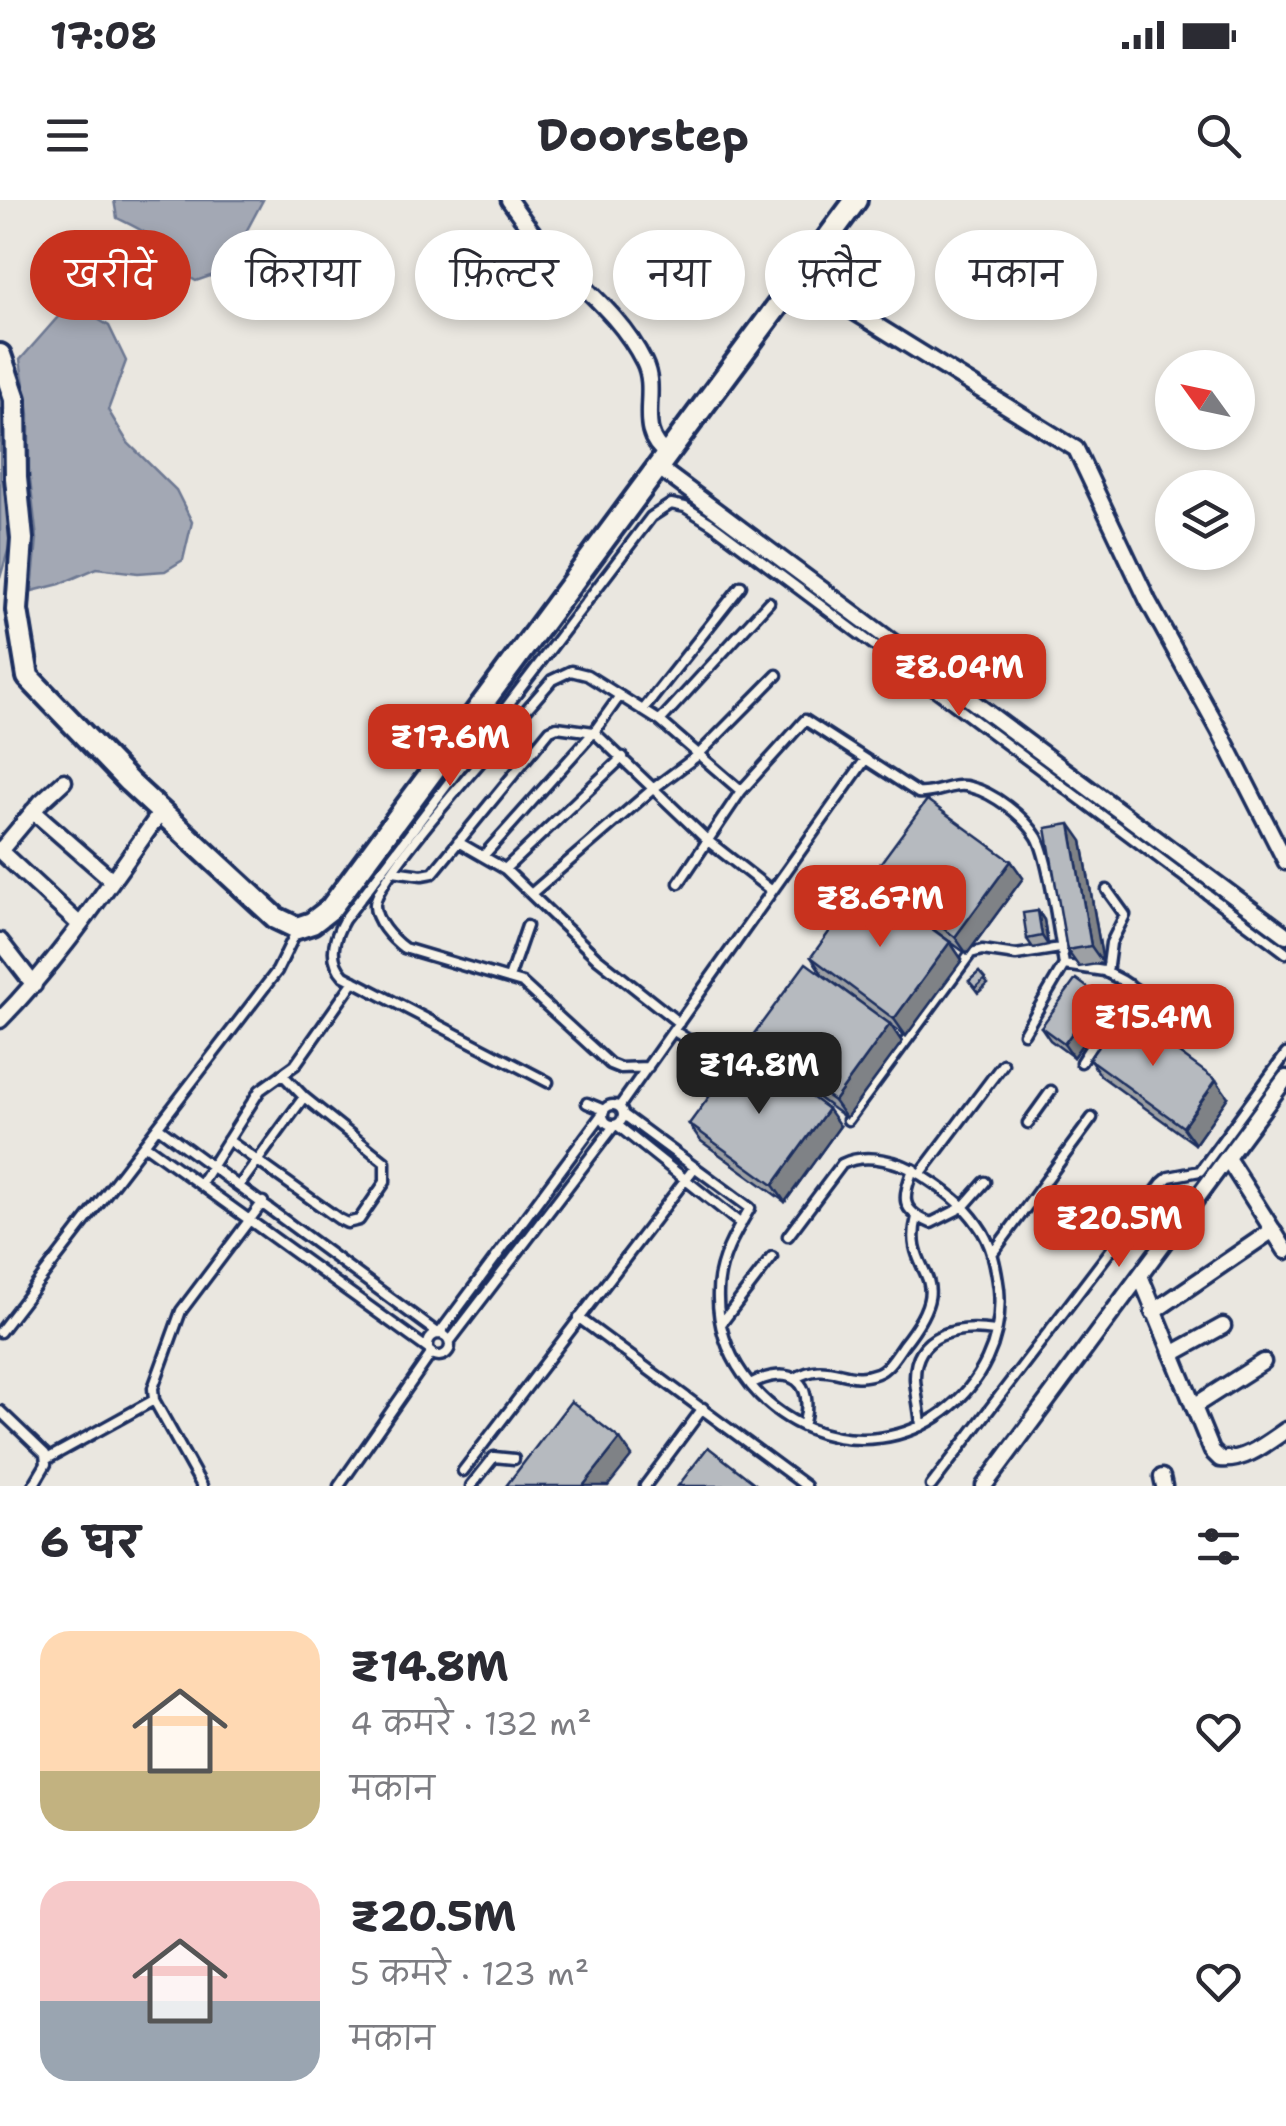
<!DOCTYPE html>
<html lang="hi">
<meta charset="utf-8">
<style>
:root{--surface:#fff;--page:#f7f7f7;--text:#2b2b33;--muted:#7c7c81;--accent:#c8321e}
body{margin:0;font-family:"Shantell Sans","Playpen Sans Deva",sans-serif;background:var(--page);color:var(--text);height:100vh;display:flex;flex-direction:column;font-size:38px;white-space:nowrap}
*{box-sizing:border-box;margin:0}
p{font-size:32px;color:var(--muted)}
.icon{flex:none;width:55px;height:55px;fill:none;stroke:currentColor;stroke-width:2;stroke-linecap:round;stroke-linejoin:round}
.map{position:relative;height:1286px;overflow:hidden}
.drawer{display:flex;flex-direction:column;background:var(--surface);flex:1}
.drawer>*{flex:none}
.banner{position:absolute;left:30px;top:30px;width:1228px;height:90px;display:flex;gap:20px}
.needle{width:65px;rotate:303deg}
.controls{position:absolute;left:1155px;top:150px;display:grid;gap:20px}
.controls a{display:grid;place-items:center;width:100px;height:100px;border-radius:50%;background:var(--surface);box-shadow:0 5px 15px #0003;font-size:50px}
.price{position:absolute;translate:-50% -85px;padding:0 22px;border-radius:20px;background:var(--accent);color:#fff;font-size:32px;line-height:65px;filter:drop-shadow(0 2px 5px #0008)}
.price::after{content:'';position:absolute;left:50%;top:60px;width:30px;height:22px;margin-left:-15px;background:inherit;clip-path:polygon(0 0,100% 0,50% 100%)}
.price.selected{background:#222;color:#fff}
ul{padding:0;list-style:none}
li{display:flex;align-items:center;gap:30px;height:250px;padding:0 40px}
li span{display:grid;place-items:center;flex:none;width:280px;height:200px;border-radius:30px;color:#555}
li>.icon{margin-inline-start:auto}
span .icon{width:120px;height:120px;fill:#fffc;stroke-width:1}
li b{font-size:42px}
h2{display:flex;justify-content:space-between;align-items:center;height:120px;padding:0 40px;font-size:42px}
.pill{padding:0 35px;border-radius:45px;background:var(--surface);box-shadow:0 5px 15px #0003;font-size:35px;line-height:90px}
.pill.selected{background:var(--accent);color:#fff}
.status{display:flex;justify-content:space-between;align-items:center;height:70px;padding:0 50px;background:var(--surface);direction:ltr}
.status svg{height:28px;fill:currentColor}
header{display:flex;justify-content:space-between;align-items:center;height:130px;padding:0 40px;background:var(--surface);font-size:45px;font-weight:700}
.map>svg:first-child{display:block}
</style>
<div class="status"><b>17:08</b><svg viewBox="0 0 49 12"><path d="M0 12V9h3v3zM5 12V6h3v6zM10 12V3h3v9zM15 12V0h3v12zM26 1h20v11H26zM47 4h2v5h-2z"/></svg></div>
<header><svg class="icon" aria-label="menu" viewBox="0 0 24 24"><path d="M4 6h16M4 12h16M4 18h16"/></svg>Doorstep<svg class="icon" aria-label="search" viewBox="0 0 24 24"><circle cx="10" cy="10" r="6"/><path d="M15 15l6 6"/></svg></header>
<div class="map">
<svg width="1286" height="1286" viewBox="0 0 1286 1286">
<rect width="100%" height="100%" fill="#eae7e0"/>
<filter id="ink" filterUnits="userSpaceOnUse"><feTurbulence type="fractalNoise" baseFrequency=".01" numOctaves="2"/><feDisplacementMap in="SourceGraphic" scale="20" xChannelSelector="R" yChannelSelector="G"/><feConvolveMatrix kernelMatrix="1 2 1 2 8 2 1 2 1" color-interpolation-filters="sRGB"/></filter>
<g filter="url(#ink)">
<path fill="#a3a8b4" stroke="#6d7892" stroke-width="2.5" d="M114,0H263L225,71L196,81C179,72 178,66 167,52C154,35 135,27 117,18Z
M86,112L109,126L126,161L108,210L128,243L176,290L192,322L183,360L165,371L138,373L97,368L60,384L32,391L37,339L29,271V214L20,160L58,117Z
M0,189L5,212L14,330L0,378Z"/>
<g fill="none" stroke-linecap="round" stroke-linejoin="round">
<defs>
<path id="lane" d="M643,510L741,386
M660,521L769,402
M458,642L505,669L597,758L679,823
M484,655L594,532L619,497
M505,669L623,557
M393,671L422,675L433,673L550,530L557,527L594,532L708,641L772,691
M679,683L741,591L805,520L918,593C936,595 952,582 970,587C994,593 1024,616 1037,637C1049,658 1060,738 1064,765L1024,833
M532,693L654,588L697,556L777,475
M1064,765L1104,771L1123,781L1212,840
M1107,773L1111,743L1125,715L1107,690
M509,778L527,726
M674,831L727,864
M1081,862L1130,785
M648,867L620,868L610,864L522,783L404,748C392,739 374,720 375,704C378,672 523,515 552,480L571,471L587,475L660,521L741,591
M548,882L344,776C328,759 333,739 344,720L651,317L671,304L685,307L712,324L1286,753
M587,903L604,910
M603 915a10 10 0 1 1 20 0a10 10 0 1 1-20 0Z
M619,907L865,560
M624,915L750,1008C735,1033 718,1062 718,1092C716,1152 756,1207 810,1229C906,1267 1008,1192 999,1089C996,1066 992,1044 978,1025C963,1003 943,989 921,975C901,961 865,952 842,964L788,1036
M848,920L971,753L982,750L1016,755L1060,748
M1028,923L1051,891
M617,925L741,1024
M158,927L439,1134L603,913
M228,940L339,1019L347,1023L359,1020L385,982V962L304,897L282,874
M144,944L428,1149
M913,969C903,998 899,1010 931,1023L963,1007L985,982
M920,974L1003,864
M201,983L260,890L295,865L354,781
M239,986L304,897
M992,1054L1092,918
M579,1118L806,1286
M721,1124L772,1057
M0,1132L277,771L297,730
M428 1145a11 11 0 1 1 22 0a11 11 0 1 1-22 0Z
M450,1141L614,926
M794,1179C830,1157 844,1186 877,1173C888,1169 896,1155 903,1145C963,1070 901,1078 917,1017
M750,1184C790,1164 816,1180 803,1226
M0,1211L45,1254L46,1264L33,1286
M921,1226C920,1210 916,1195 915,1179C914,1133 958,1125 995,1131
M47,1259L154,1200
M463,1271L695,967
M202,1286L154,1200L153,1188L181,1111L263,1002
M339,1286L431,1154
M471,1286L494,1257L514,1259
M645,1286L703,1208
M931,1286L1162,983L1169,977L1200,971L1286,854"/>
<path id="street" d="M509,0C521,17 533,34 547,50C581,87 621,115 644,162C660,194 633,231 668,255
M800,78L1076,249L1148,401L1220,532L1286,662
M659,268L1286,735
M64,581L41,602L0,651L80,725
M33,611L112,680
M0,741L34,785
M0,820C62,757 110,683 161,612
M1227,958L1286,1051
M1141,1078L1212,1251L1220,1259C1244,1262 1267,1243 1286,1230
M1153,1112L1273,1030
M1172,1154L1223,1126
M1194,1206L1263,1162
M1162,1277L1164,1286
M984,1286L1286,878"/>
<path id="secondary" d="M0,155L15,199L16,278L22,339L17,410L28,477L129,582L276,718L297,728L312,723L330,709L856,0"/>
</defs>
<use href="#lane" stroke="#1b2f5e" stroke-width="15"/>
<use href="#street" stroke="#1b2f5e" stroke-width="21"/>
<use href="#secondary" stroke="#1b2f5e" stroke-width="28"/>
<use href="#lane" stroke="#f7f3e8" stroke-width="8"/>
<use href="#street" stroke="#f7f3e8" stroke-width="14"/>
<use href="#secondary" stroke="#f7f3e8" stroke-width="20"/>
</g>
<path fill="#9da0a4" stroke="#1b2f5e" stroke-width="2.5" d="M1082,641L1103,763L1079,767L1067,750Z
M1011,661L1023,678L967,754L883,693L871,676Z
M1038,711L1044,720L1048,745L1033,748L1027,739Z
M950,742L962,760L906,836L823,775L811,757Z
M979,772L988,784L978,793L969,781Z
M1099,796L1108,808L1073,857L1050,840L1041,827Z
M890,824L902,842L846,918L762,857L750,839Z
M1089,859L1228,897L1195,944L1101,876Z
M689,924L840,926L785,1002L701,941Z"/>
<path fill="#7f8286" stroke="#1b2f5e" stroke-width="2.5" d="M1070,624L1082,641L1103,763L1091,746Z
M1011,661L1023,678L967,754L955,737Z
M1038,711L1044,720L1048,745L1042,736Z
M950,742L962,760L906,836L894,819Z
M1099,796L1108,808L1073,857L1064,844Z
M890,824L902,842L846,918L834,901Z
M1216,880L1228,897L1195,944L1183,927Z
M828,909L840,926L785,1002L773,985Z
M620,1239L632,1256L608,1286H583Z"/>
<path fill="#b6babf" stroke="#1b2f5e" stroke-width="2.5" d="M927,600L1011,661L955,737L871,676Z
M1070,624L1091,746L1067,750L1046,628Z
M866,681L950,742L894,819L811,757Z
M1038,711L1042,736L1027,739L1023,713Z
M806,763L890,824L834,901L750,839Z
M979,772L985,779L975,788L969,781Z
M1076,779L1099,796L1064,844L1041,827Z
M1123,812L1216,880L1183,927L1089,859Z
M745,848L828,909L773,985L689,924Z
M571,1201L620,1239L583,1286H506Z
M708,1247L758,1286H678Z"/>
</g>
</svg>
<div class="controls">
<a><svg class="needle" viewBox="-14 -14 28 28"><path d="M0-13l5 13h-10z" fill="#e53935"/><path d="M0 13l5-13h-10z" fill="#7c7c81"/></svg></a>
<a><svg class="icon" aria-label="layers" viewBox="0 0 24 24"><path d="M12 4l9 5-9 5-9-5zM3 14l9 5 9-5"/></svg></a>
</div>
<b class="price" style="left:959px;top:519px">₹8.04M</b>
<b class="price" style="left:450px;top:589px">₹17.6M</b>
<b class="price" style="left:880px;top:750px">₹8.67M</b>
<b class="price" style="left:1153px;top:869px">₹15.4M</b>
<b class="price selected" style="left:759px;top:917px">₹14.8M</b>
<b class="price" style="left:1119px;top:1070px">₹20.5M</b>
<div class="banner">
<a class="pill selected">खरीदें</a>
<a class="pill">किराया</a>
<a class="pill">फ़िल्टर</a>
<a class="pill">नया</a>
<a class="pill">फ़्लैट</a>
<a class="pill">मकान</a>
</div>
</div>
<section class="drawer">
<h2>6 घर<svg class="icon" aria-label="filters" viewBox="0 0 24 24"><path d="M4 7h16M4 17h16"/><circle cx="9" cy="7" r="2"/><circle cx="15" cy="17" r="2"/></svg></h2>
<ul>
<li><span style="background:linear-gradient(#ffd9b3 70%,#c2b280 0)"><svg class="icon" aria-label="home" viewBox="0 0 24 24"><path d="M3 11l9-7 9 7M6 9v11h12V9"/></svg></span><div><b>₹14.8M</b><p>4 कमरे · 132 m²</p><p>मकान</p></div><svg class="icon" aria-label="heart" viewBox="0 0 24 24"><path d="M12 20l-8-8c-3-5 5-10 8-4 3-6 11-1 8 4z"/></svg></li>
<li><span style="background:linear-gradient(#f6c9c9 60%,#9aa5b1 0)"><svg class="icon" aria-label="home" viewBox="0 0 24 24"><path d="M3 11l9-7 9 7M6 9v11h12V9"/></svg></span><div><b>₹20.5M</b><p>5 कमरे · 123 m²</p><p>मकान</p></div><svg class="icon" aria-label="heart" viewBox="0 0 24 24"><path d="M12 20l-8-8c-3-5 5-10 8-4 3-6 11-1 8 4z"/></svg></li>
</ul>
</section>
